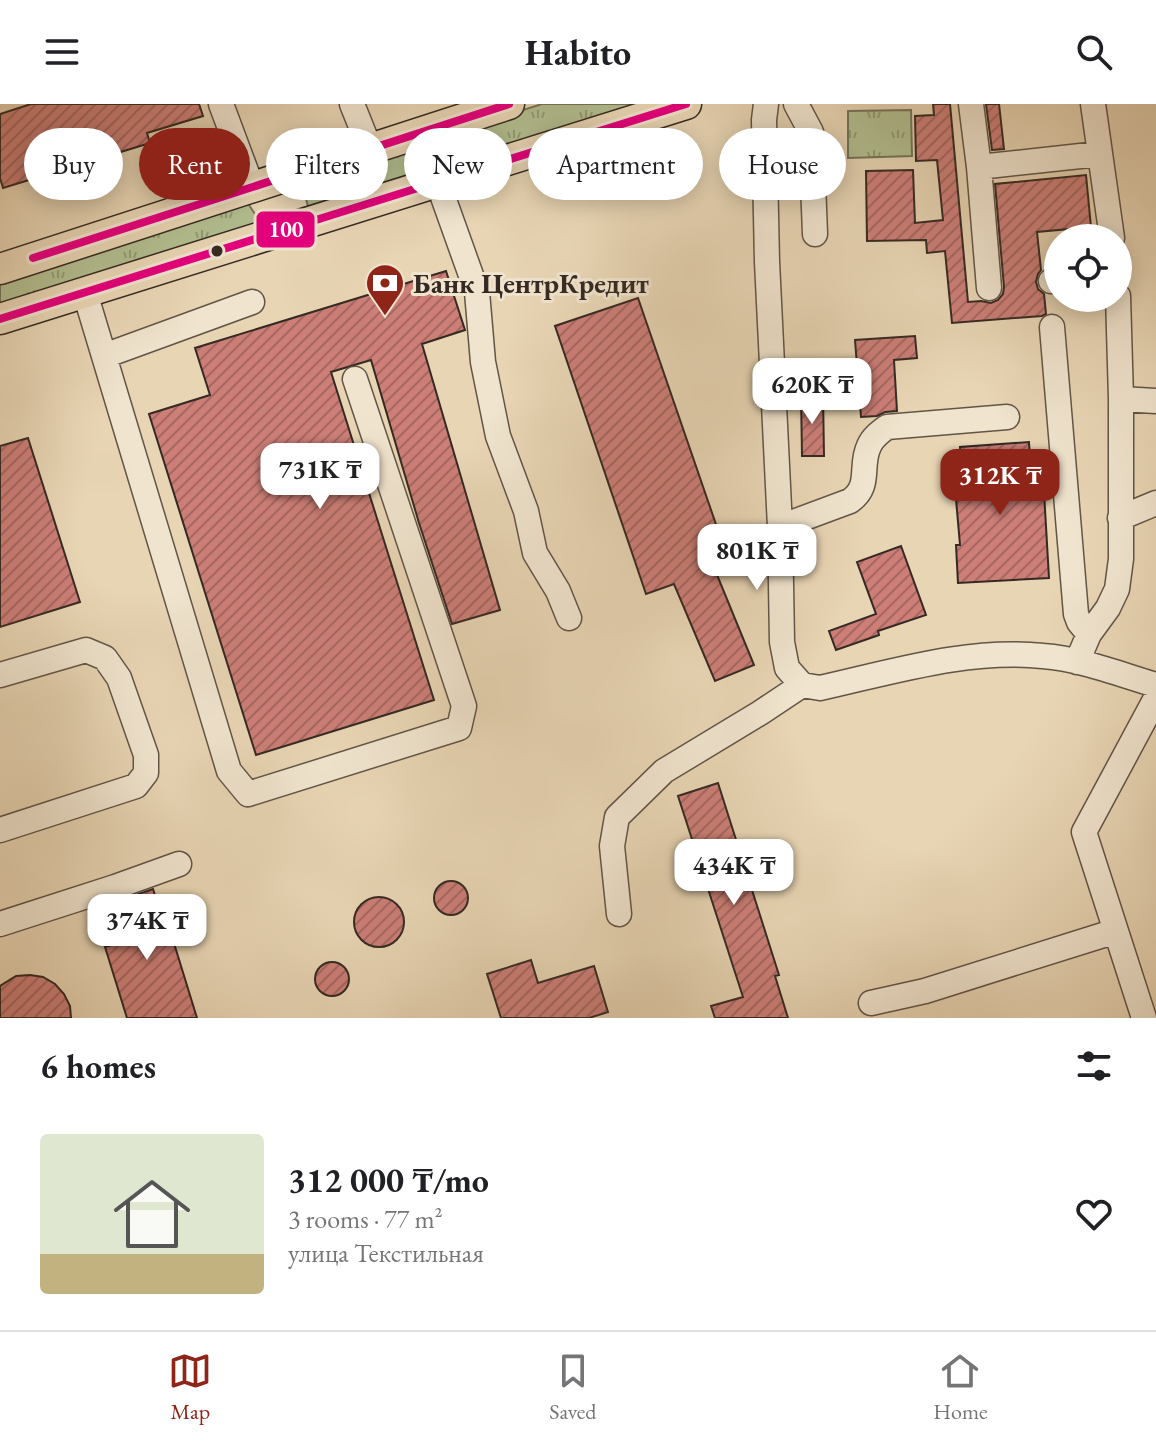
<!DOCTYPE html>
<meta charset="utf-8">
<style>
:root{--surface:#fff;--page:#f6f6f6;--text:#202124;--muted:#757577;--line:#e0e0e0;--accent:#8f2418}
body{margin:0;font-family:"EB Garamond",serif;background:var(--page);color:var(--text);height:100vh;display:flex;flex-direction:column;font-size:30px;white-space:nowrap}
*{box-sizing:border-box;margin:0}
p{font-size:26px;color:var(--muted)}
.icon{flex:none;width:44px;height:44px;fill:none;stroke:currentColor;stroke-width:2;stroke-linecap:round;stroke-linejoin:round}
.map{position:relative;height:914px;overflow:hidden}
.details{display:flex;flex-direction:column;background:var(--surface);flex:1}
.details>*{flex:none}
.banner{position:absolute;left:24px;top:24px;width:1108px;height:72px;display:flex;gap:16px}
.buttons{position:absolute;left:1044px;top:120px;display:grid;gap:16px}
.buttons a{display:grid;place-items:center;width:88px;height:88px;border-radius:50%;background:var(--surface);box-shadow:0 4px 20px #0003;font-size:40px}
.price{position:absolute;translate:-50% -68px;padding:0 18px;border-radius:16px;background:#fff;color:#222;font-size:26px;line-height:52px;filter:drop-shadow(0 2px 4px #0008)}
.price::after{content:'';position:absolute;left:50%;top:48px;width:24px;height:18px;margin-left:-12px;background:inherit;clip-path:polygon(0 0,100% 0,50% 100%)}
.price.active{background:var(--accent);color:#fff}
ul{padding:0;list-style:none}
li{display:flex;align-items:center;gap:24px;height:200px;padding:0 40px}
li+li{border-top:2px solid var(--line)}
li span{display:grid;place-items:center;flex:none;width:224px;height:160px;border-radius:8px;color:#555}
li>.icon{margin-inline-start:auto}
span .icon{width:96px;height:96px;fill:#fffc;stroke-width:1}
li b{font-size:34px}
h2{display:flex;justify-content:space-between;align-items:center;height:96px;padding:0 40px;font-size:34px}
.pill{padding:0 28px;border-radius:36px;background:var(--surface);box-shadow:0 4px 20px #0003;font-size:28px;line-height:72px}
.pill.active{background:var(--accent);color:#fff}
header{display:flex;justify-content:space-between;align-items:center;height:104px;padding:0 40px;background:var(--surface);font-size:36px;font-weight:700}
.tabs{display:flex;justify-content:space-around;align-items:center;height:112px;border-top:2px solid var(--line);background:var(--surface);font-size:22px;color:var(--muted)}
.tabs a{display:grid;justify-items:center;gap:4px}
.tabs .active{color:var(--accent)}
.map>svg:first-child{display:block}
</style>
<header><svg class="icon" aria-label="menu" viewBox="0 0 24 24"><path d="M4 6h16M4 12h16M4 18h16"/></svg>Habito<svg class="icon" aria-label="search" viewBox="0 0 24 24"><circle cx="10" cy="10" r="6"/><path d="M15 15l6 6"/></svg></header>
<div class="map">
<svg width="1156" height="914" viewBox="0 0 1156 914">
<defs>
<pattern id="grass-tufts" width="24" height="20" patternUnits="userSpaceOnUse" patternTransform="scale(2)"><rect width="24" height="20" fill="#b2be90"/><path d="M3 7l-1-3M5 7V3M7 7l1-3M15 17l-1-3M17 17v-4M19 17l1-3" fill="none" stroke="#929b75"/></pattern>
<pattern id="building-hatch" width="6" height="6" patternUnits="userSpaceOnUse" patternTransform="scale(2)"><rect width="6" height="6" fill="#cc7e77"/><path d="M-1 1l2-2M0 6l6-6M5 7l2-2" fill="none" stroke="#a66761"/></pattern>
</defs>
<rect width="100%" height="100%" fill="#e8d5b4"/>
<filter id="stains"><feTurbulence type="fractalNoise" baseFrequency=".0025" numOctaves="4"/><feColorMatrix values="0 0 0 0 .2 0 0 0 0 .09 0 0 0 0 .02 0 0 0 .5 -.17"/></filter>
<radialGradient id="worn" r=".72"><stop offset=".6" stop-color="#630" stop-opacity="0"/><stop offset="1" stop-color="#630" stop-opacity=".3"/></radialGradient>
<path fill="url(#grass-tufts)" stroke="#74745a" stroke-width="2" d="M542,0H636L455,57L309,106L303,84L306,75Z
M911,6L912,52L848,54V7Z
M245,95L255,110L257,124L0,206V175Z"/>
<path fill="url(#building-hatch)" stroke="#352a23" stroke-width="2" d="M31,0H199L203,12L147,29L150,39L3,84L0,74V10Z
M933,0H950L968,198L981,197L991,199L998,196L1003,190L1004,183L995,80L1086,71L1091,123L1037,128L1041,166L1038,170L1036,178L1038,185L1044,190L1046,210L1042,212L952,219L945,147L927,149L926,136L867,137L866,67L913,66L915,119L943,116L937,56L916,57L915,12L934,11Z
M986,0H999L1004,45L992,46Z
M446,167L465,226L422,240L500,506L452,520L419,419L371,256L331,268L434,596L256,651L149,310L210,291L195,244Z
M638,194L730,461L715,466L754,561L715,577L674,480L646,490L555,222Z
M915,232L917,254L894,256L897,307L885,308L877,312L861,313L855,236Z
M801,291H823L824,352H802Z
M28,334L80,498L0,523V342Z
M1029,338L1032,389L1044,388L1049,474L958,479L956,441H960L956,395L964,394L960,343Z
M901,442L926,511L878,527L879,531L836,546L829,527L876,510L857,458Z
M718,679L779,871L775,872L788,914H715L711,902L743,893L678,692Z
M434 794a17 17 0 1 1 34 0a17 17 0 1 1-34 0Z
M153,785L166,824L169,823L197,914H127L105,843L120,838L107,801Z
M354 818a25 25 0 1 1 50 0a25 25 0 1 1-50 0Z
M531,856L538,879L594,862L608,908L589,914H501L487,870Z
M315 875a17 17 0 1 1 34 0a17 17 0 1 1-34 0Z
M30,871L43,873L55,880L64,890L70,902L71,914H0V882L16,872Z"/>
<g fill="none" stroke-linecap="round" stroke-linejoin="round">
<defs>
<path id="minor" d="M221,0L252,83
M352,0L370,45
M766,0L764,16L767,158L780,423L782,538L787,564L802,581L820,584C892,568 969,544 1043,552C1081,555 1119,570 1156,581
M796,0L811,28L815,130
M971,0L979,63L989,184
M1093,0L1112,134
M979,63L1099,50
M438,79L477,188L483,258L498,332L526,407L535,449L558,487L569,514
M1051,177H1058
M85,189L229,667L248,690L459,624L464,602L355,275
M1052,223L1076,510L1079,518L1089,530
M104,252L252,198
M1121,295L1156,297
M1120,414L1156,399
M780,423L850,397C872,381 859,363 869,342C872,334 880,328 887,323L1007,313
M1077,558L1089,530L1108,504L1117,485L1121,455V295L1118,192
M0,571L86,546L105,554L119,574L146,651V669L136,682L0,726
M619,810L612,742L617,713L664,667L760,609L802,581
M0,820L115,783L179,760
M871,899L925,887L1116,827
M1144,914L1084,728L1156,594"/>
<path id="major" d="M0,165L509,0
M0,215L686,0"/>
</defs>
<use href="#minor" stroke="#625547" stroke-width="27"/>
<use href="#major" stroke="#352a23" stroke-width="33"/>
<use href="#minor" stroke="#f0e4ce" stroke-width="24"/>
<use href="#major" stroke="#e8d5b4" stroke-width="30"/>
<defs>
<path id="bus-1" d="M33,154L509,0
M0,215L686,0"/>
</defs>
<use href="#bus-1" stroke="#f0e4ce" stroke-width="14"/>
<use href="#bus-1" stroke="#e5007d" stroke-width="8"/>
</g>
<defs>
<symbol id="bank-pin" viewBox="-11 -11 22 30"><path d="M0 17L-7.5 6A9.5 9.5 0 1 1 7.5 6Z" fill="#8f2418" stroke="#f0e4ce"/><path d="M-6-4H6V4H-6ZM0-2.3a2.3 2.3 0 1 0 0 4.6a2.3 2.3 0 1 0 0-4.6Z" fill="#fff"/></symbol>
</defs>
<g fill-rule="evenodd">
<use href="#bank-pin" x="363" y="157" width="44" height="60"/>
</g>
<circle fill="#352a23" stroke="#f0e4ce" stroke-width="3" cx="217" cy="147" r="7"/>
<g text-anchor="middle" stroke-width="6" stroke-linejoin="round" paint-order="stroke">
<g font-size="28" font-weight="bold" fill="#352a23" stroke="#f0e4ce" text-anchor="start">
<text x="413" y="189">Банк ЦентрКредит</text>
</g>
</g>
<rect stroke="#f0e4ce" stroke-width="3" x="255" y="106" width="61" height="39" rx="8" fill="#e5007d"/>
<g font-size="22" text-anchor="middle" font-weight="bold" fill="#fff">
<text x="286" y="133">100</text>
</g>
<rect width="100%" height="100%" filter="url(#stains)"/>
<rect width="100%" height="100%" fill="url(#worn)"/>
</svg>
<div class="buttons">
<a><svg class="icon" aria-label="locate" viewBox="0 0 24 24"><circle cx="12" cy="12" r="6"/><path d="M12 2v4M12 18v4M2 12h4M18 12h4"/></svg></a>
</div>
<b class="price" style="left:812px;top:322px">620K ₸</b>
<b class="price" style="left:320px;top:407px">731K ₸</b>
<b class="price active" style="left:1000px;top:413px">312K ₸</b>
<b class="price" style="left:757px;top:488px">801K ₸</b>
<b class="price" style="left:734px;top:803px">434K ₸</b>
<b class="price" style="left:147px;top:858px">374K ₸</b>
<div class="banner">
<a class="pill">Buy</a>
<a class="pill active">Rent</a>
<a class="pill">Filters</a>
<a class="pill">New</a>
<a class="pill">Apartment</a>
<a class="pill">House</a>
</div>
</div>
<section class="details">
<h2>6 homes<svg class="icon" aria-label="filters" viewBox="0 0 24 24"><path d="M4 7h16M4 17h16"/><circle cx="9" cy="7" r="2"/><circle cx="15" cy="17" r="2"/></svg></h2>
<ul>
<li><span style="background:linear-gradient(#dfe7d0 75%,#c2b280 0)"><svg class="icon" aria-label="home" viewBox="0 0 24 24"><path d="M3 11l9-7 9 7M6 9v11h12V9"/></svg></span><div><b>312 000 ₸/mo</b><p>3 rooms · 77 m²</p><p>улица Текстильная</p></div><svg class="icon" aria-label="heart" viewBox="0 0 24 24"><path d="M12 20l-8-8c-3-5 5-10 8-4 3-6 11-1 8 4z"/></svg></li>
</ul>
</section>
<nav class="tabs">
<a class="active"><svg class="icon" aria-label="map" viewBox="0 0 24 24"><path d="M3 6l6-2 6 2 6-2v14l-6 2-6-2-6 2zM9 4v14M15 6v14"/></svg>Map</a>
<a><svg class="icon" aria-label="saved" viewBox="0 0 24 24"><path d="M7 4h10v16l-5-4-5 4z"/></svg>Saved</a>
<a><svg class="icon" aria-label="home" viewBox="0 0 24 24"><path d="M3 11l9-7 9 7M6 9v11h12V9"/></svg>Home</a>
</nav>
